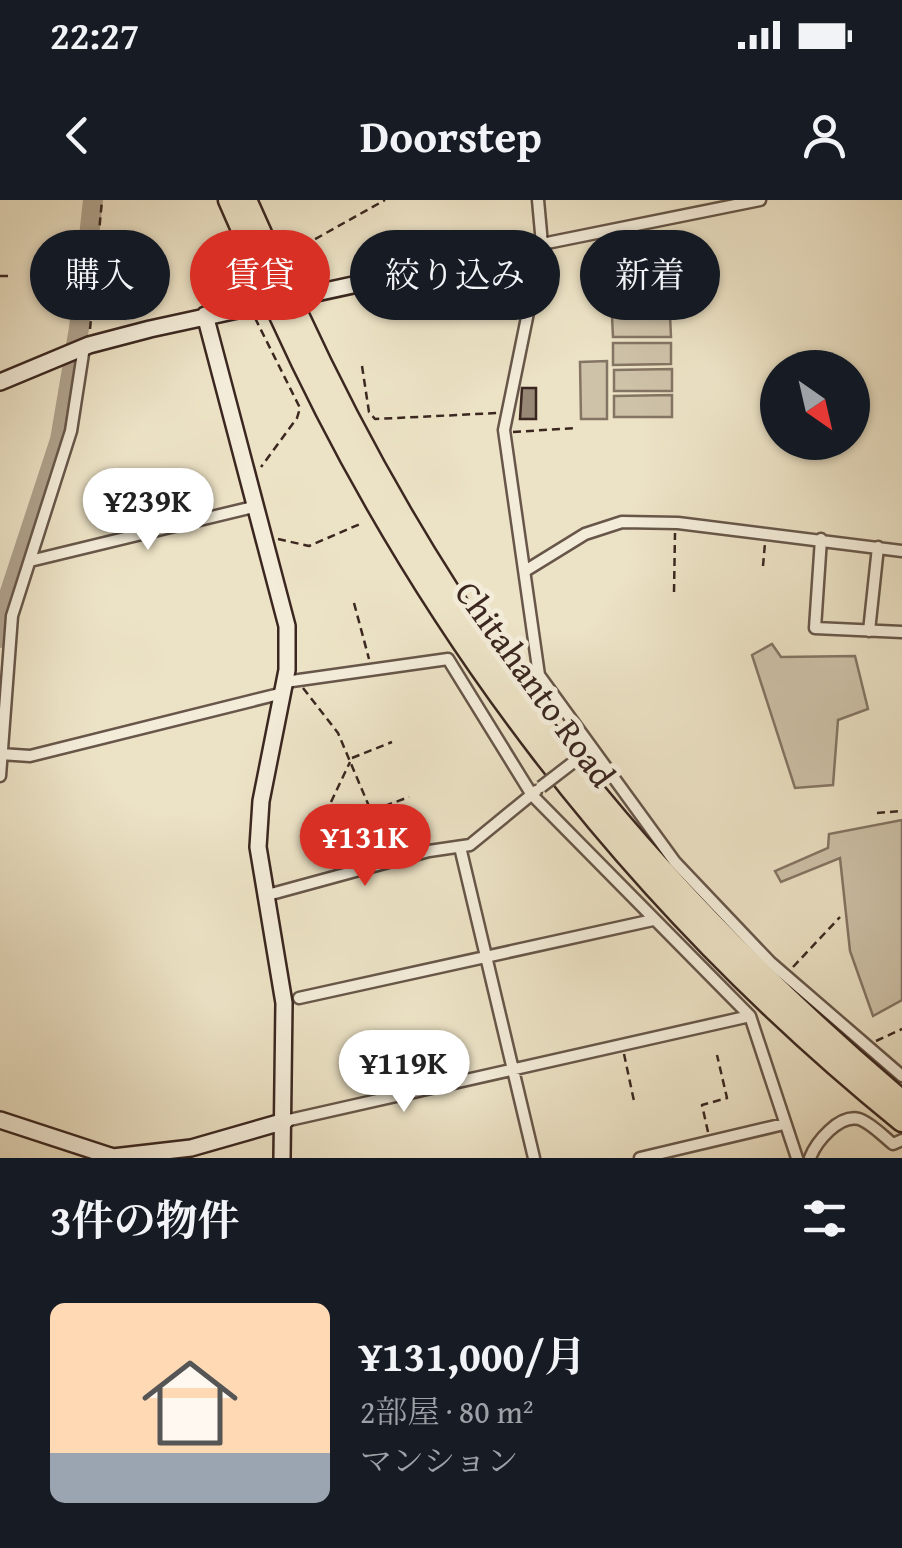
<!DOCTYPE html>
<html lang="ja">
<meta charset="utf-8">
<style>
:root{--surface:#171b24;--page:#20242c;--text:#f1f3f6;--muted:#9ea1a6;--accent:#d93025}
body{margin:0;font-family:"Gentium Book Plus","Noto Serif JP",serif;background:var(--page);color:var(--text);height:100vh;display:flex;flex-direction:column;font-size:38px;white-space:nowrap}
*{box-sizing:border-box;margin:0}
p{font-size:32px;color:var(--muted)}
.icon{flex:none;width:55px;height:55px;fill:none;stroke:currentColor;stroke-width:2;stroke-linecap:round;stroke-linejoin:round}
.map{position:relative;height:958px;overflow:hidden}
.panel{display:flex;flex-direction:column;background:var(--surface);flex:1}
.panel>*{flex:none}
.guide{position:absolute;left:30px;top:30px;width:842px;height:90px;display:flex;gap:20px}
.needle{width:65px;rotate:146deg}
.buttons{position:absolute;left:760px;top:150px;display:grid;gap:20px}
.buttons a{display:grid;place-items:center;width:110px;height:110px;border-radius:50%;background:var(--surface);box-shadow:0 2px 8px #0004;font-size:50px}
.price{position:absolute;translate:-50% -85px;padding:0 22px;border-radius:35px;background:#fff;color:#222;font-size:32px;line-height:65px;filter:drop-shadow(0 2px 5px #0008)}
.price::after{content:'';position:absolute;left:50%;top:60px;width:30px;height:22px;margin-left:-15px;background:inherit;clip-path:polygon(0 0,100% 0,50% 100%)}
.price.active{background:var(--accent);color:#fff}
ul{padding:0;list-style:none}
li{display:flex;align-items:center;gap:30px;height:250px;padding:0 50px}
li span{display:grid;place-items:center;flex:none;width:280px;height:200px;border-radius:15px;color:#555}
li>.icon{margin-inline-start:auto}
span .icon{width:120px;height:120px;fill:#fffc;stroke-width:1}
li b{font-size:42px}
h2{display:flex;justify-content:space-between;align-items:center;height:120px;padding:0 50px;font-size:42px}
.pill{padding:0 35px;border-radius:45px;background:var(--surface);box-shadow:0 2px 8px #0004;font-size:35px;line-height:90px}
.pill.active{background:var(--accent);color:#fff}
.status{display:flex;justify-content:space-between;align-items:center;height:70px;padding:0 50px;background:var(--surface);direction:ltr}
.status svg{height:28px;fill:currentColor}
header{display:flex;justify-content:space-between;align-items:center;height:130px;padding:0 50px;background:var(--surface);font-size:45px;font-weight:700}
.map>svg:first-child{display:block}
</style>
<div class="status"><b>22:27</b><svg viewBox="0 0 49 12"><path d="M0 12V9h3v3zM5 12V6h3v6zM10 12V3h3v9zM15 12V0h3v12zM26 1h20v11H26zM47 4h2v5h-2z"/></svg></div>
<header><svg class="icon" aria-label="back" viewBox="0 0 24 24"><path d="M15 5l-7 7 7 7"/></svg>Doorstep<svg class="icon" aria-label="person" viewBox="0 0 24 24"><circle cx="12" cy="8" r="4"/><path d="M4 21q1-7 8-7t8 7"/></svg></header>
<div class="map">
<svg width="902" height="958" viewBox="0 0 902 958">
<rect width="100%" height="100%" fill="#ece2c5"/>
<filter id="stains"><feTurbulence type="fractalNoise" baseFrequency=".002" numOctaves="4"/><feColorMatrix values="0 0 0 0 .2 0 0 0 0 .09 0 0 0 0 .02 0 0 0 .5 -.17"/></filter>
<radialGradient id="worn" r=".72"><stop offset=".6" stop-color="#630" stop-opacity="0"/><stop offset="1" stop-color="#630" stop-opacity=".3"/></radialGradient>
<path fill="#cec2a9" stroke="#847464" stroke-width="2.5" d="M670,115L671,137H613L612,116Z
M613,143H671V164L613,165Z
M607,161V219H581L580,162Z
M672,169V191H614V170Z
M672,195V217H614V196Z
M772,444L781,457L855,456L868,509L838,520L833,585L795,588L752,455Z
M902,620V800L873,816L850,751L840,658L781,682L775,671L828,648L829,634Z"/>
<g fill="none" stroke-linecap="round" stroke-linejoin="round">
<path stroke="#b0a28d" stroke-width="20" d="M0,438L4,410L60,240L79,128L93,0"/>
</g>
<path fill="#978876" stroke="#3b2720" stroke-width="2.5" d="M622,44L624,76H611L609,45Z
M522,188H536V219H520Z"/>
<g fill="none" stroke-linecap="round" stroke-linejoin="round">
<defs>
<path id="street" d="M538,0L542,44L504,230L539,475L675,662L770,762L902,876
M542,44L760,0
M821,339L815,428L902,432
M30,361L257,306
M525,371L585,334L622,322L678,323L902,351
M869,431L878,347
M285,482L448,459L532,595L750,816L797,958
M0,554L30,556L283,493
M0,576L12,416L71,231L84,147
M460,647L534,958
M264,696L429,651L470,645L536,591
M299,798L653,720
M285,921L750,816
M640,958L784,924
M810,958C816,942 839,914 859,919C871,923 883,936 893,944L902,940"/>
<path id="secondary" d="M205,115L287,426V470L261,601L258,647L284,803L282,958
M0,182L89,145L150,129L542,44
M0,920L113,957L191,948L285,921"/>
<path id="highway" d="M229,0L269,91
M246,0L284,85
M296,111C443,430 635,675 902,901
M279,113C423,430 632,702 902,921"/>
</defs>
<use href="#street" stroke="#675649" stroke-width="15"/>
<use href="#secondary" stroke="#3b2720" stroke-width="20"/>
<use href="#highway" stroke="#3b2720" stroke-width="25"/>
<path stroke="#3b2720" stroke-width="2.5" stroke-dasharray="8 5" stroke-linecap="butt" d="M0,76H10
M307,80L297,55L301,47L385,0
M255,118L300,208L297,218L261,267
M90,129L102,0
M362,166L369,212L375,219L498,213
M513,232L576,228
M278,339L309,346L360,324
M763,366L765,343
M674,392L675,333
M354,403L369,459
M303,488L338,533L371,611L409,597
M352,558L392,542
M331,602L350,562
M877,613L902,611
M793,767L840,717
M876,841L902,829
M624,854L634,901
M708,932L702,905L727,898L717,855"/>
<use href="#street" stroke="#f3ecd9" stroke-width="10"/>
<use href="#secondary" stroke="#f3ecd9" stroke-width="15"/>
<use href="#highway" stroke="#ece2c5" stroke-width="20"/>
<defs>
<path id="street-bridge" d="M541,587L584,554"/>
<path id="highway-bridge" d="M284,85L296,111
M269,91L279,113"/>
</defs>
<use href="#street-bridge" stroke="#675649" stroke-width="15" stroke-linecap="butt"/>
<use href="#highway-bridge" stroke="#3b2720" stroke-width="25" stroke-linecap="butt"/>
<use href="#street-bridge" stroke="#f3ecd9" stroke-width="10"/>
<use href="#highway-bridge" stroke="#ece2c5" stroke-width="20"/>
</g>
<g text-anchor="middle" stroke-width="10" stroke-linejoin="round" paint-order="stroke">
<g font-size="35" fill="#3b2720" stroke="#f3ecd9">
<text transform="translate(535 484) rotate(54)" y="12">Chitahanto Road</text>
</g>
</g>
<rect width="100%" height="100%" filter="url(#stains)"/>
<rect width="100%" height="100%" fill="url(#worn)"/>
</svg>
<div class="buttons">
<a><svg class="needle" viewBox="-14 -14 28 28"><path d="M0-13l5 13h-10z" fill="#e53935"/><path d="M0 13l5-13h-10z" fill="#9ea1a6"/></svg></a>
</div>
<b class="price" style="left:148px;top:353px">¥239K</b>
<b class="price active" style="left:365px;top:689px">¥131K</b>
<b class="price" style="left:404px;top:915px">¥119K</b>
<div class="guide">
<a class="pill">購入</a>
<a class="pill active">賃貸</a>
<a class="pill">絞り込み</a>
<a class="pill">新着</a>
</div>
</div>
<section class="panel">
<h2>3件の物件<svg class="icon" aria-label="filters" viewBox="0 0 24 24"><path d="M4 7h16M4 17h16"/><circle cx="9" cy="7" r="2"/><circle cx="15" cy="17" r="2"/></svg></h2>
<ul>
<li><span style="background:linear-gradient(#ffd9b3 75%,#9aa5b1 0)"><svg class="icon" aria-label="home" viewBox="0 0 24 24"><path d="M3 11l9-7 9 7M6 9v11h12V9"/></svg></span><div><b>¥131,000/月</b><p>2部屋 · 80 m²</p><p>マンション</p></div></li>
</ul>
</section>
